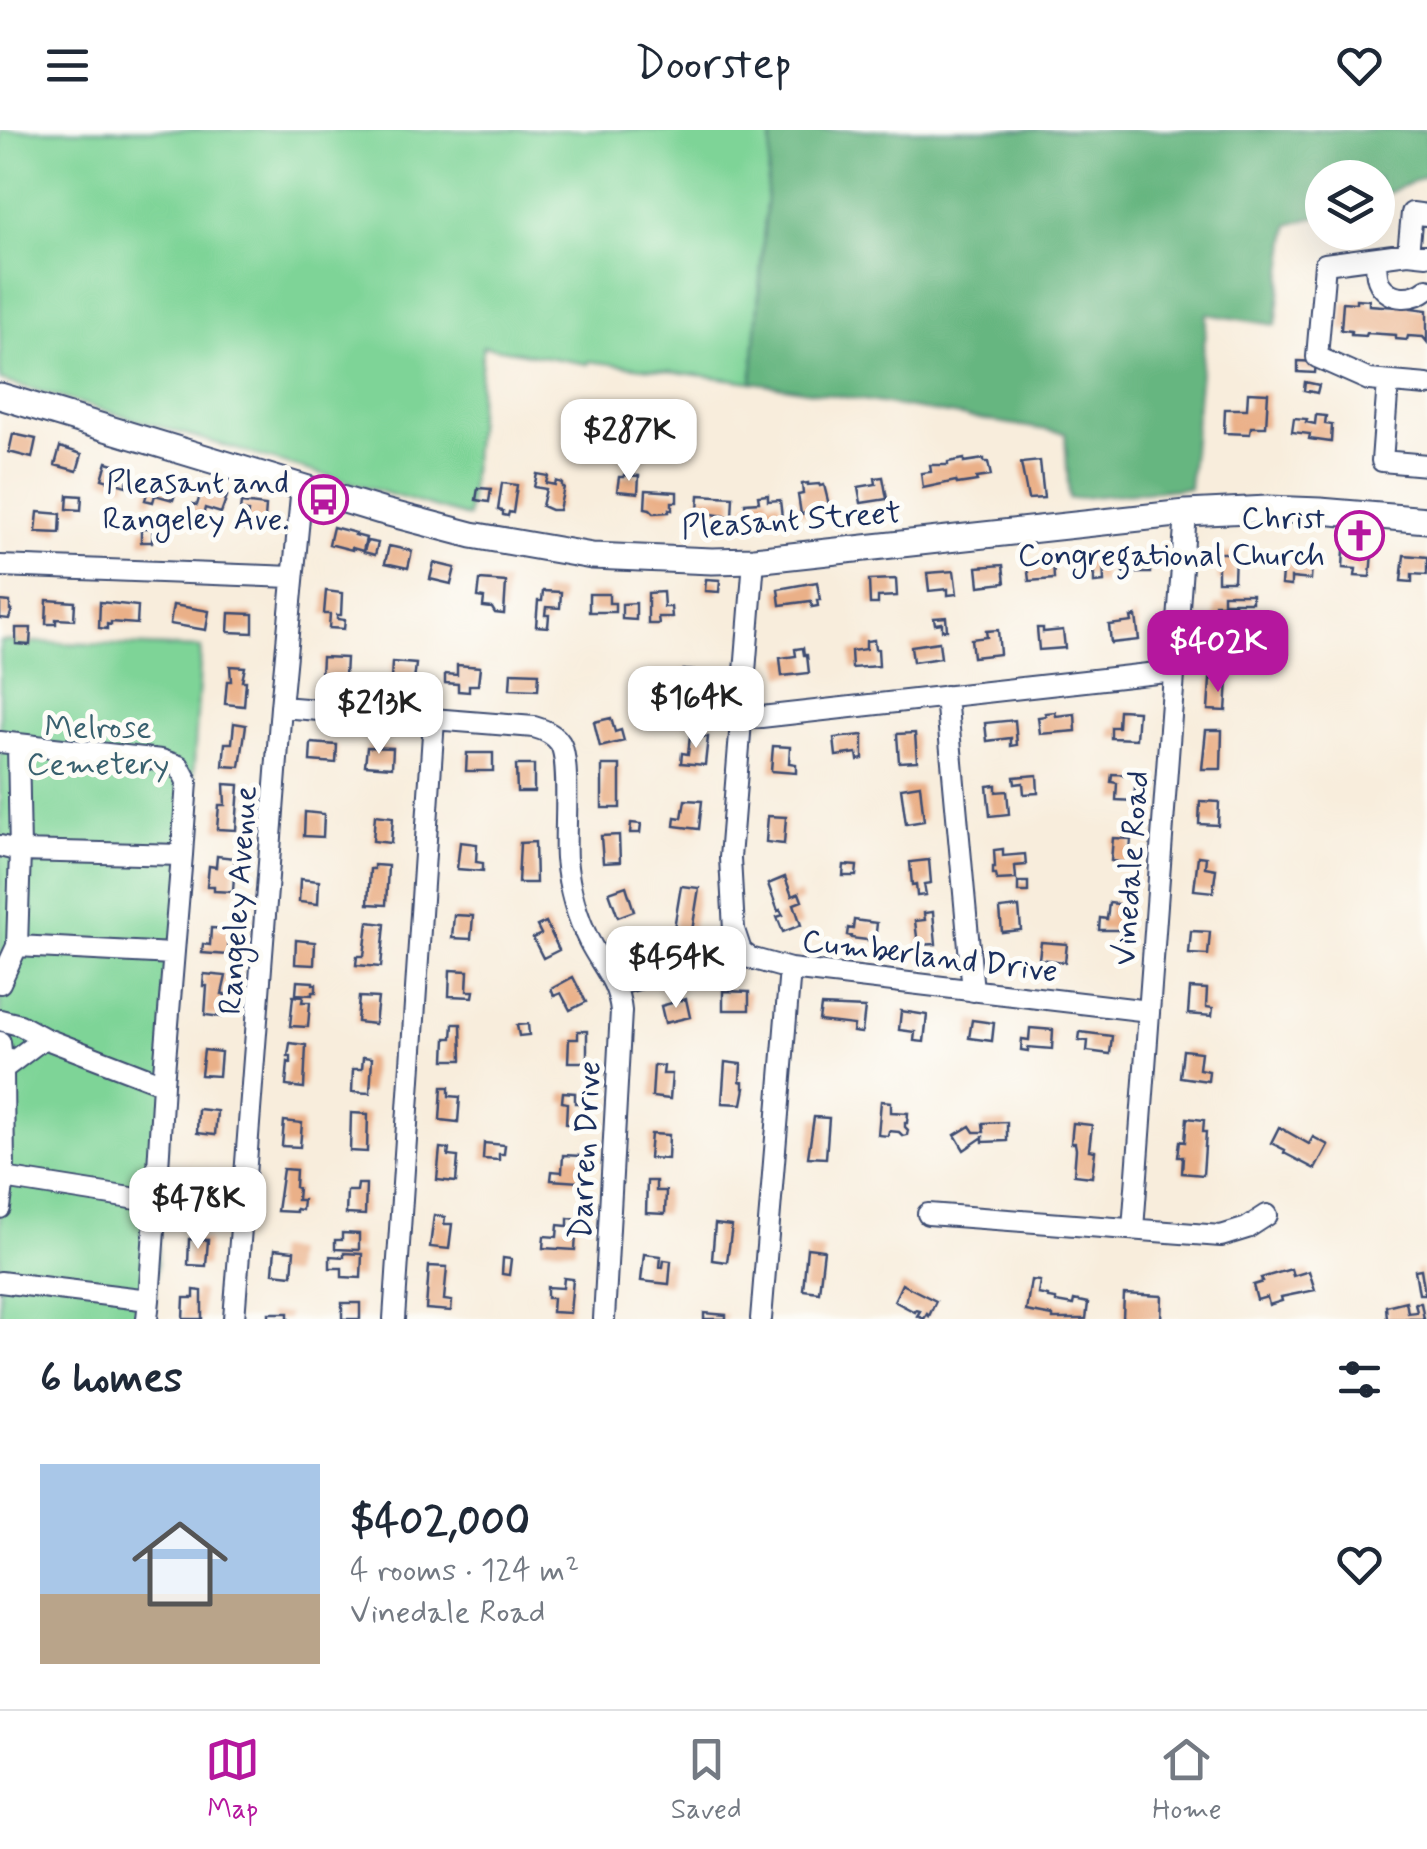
<!DOCTYPE html>
<meta charset="utf-8">
<style>
:root{--surface:#fff;--page:#f2f2f3;--text:#1f2937;--muted:#747a83;--line:#e0e1e3;--accent:#b5179e}
body{margin:0;font-family:Mynerve,sans-serif;background:var(--page);color:var(--text);height:100vh;display:flex;flex-direction:column;font-size:38px;white-space:nowrap}
*{box-sizing:border-box;margin:0}
p{font-size:32px;color:var(--muted)}
.icon{flex:none;width:55px;height:55px;fill:none;stroke:currentColor;stroke-width:2;stroke-linecap:round;stroke-linejoin:round}
.map{position:relative;height:1189px;overflow:hidden}
.details{display:flex;flex-direction:column;background:var(--surface);flex:1}
.details>*{flex:none}
.controls{position:absolute;left:1305px;top:30px;display:grid;gap:20px}
.controls a{display:grid;place-items:center;width:90px;height:90px;border-radius:50%;background:var(--surface);box-shadow:0 10px 40px #0002;font-size:50px}
.price{position:absolute;translate:-50% -85px;padding:0 22px;border-radius:20px;background:#fff;color:#222;font-size:32px;line-height:65px;filter:drop-shadow(0 2px 5px #0008)}
.price::after{content:'';position:absolute;left:50%;top:60px;width:30px;height:22px;margin-left:-15px;background:inherit;clip-path:polygon(0 0,100% 0,50% 100%)}
.price.current{background:var(--accent);color:#fff}
ul{padding:0;list-style:none}
li{display:flex;align-items:center;gap:30px;height:250px;padding:0 40px}
li span{display:grid;place-items:center;flex:none;width:280px;height:200px;border-radius:0px;color:#555}
li>.icon{margin-inline-start:auto}
span .icon{width:120px;height:120px;fill:#fffc;stroke-width:1}
li b{font-size:42px}
h2{display:flex;justify-content:space-between;align-items:center;height:120px;padding:0 40px;font-size:42px}
header{display:flex;justify-content:space-between;align-items:center;height:130px;padding:0 40px;background:var(--surface);font-size:45px;font-weight:600}
.dock{display:flex;justify-content:space-around;align-items:center;height:140px;border-top:2px solid var(--line);background:var(--surface);font-size:28px;color:var(--muted)}
.dock a{display:grid;justify-items:center;gap:5px}
.dock .current{color:var(--accent)}
.map>svg:first-child{display:block}
</style>
<header><svg class="icon" aria-label="menu" viewBox="0 0 24 24"><path d="M4 6h16M4 12h16M4 18h16"/></svg>Doorstep<svg class="icon" aria-label="heart" viewBox="0 0 24 24"><path d="M12 20l-8-8c-3-5 5-10 8-4 3-6 11-1 8 4z"/></svg></header>
<div class="map">
<svg width="1427" height="1189" viewBox="0 0 1427 1189">
<rect width="100%" height="100%" fill="#fdfcf7"/>
<filter id="ink" filterUnits="userSpaceOnUse"><feTurbulence type="fractalNoise" baseFrequency=".01" numOctaves="2"/><feDisplacementMap in="SourceGraphic" scale="20" xChannelSelector="R" yChannelSelector="G"/><feConvolveMatrix kernelMatrix="1 2 1 2 8 2 1 2 1" color-interpolation-filters="sRGB"/></filter>
<filter id="wash" filterUnits="userSpaceOnUse"><feTurbulence type="fractalNoise" baseFrequency=".0048" numOctaves="4" result="noise"/><feDisplacementMap in="SourceGraphic" scale="40" xChannelSelector="R" yChannelSelector="G"/><feGaussianBlur stdDeviation="2.25" result="paint"/><feColorMatrix in="noise" values="0 0 0 0 0 0 0 0 0 0 0 0 0 0 0 0 0 1.4 0 .05"/><feComposite in="paint" operator="in"/></filter>
<g filter="url(#wash)">
<rect width="100%" height="100%" fill="#f8eddc"/>
<path fill="#7ed497" stroke="#4c827a" stroke-width="2.5" d="M0,0H772L752,252L589,231L588,234L483,216L468,387L0,250Z
M0,511L201,518L187,748L153,1189H0Z"/>
<path fill="#66b680" stroke="#40726f" stroke-width="2.5" d="M772,0H1427V45L1378,68V48H1322V85L1289,95L1276,195L1207,184L1189,358L1069,369L1065,303L752,252Z"/>
<g id="blocks">
<path fill="#eab088" d="M1356,169L1369,170V175L1397,177V172L1411,173V178L1427,180V212L1423,207L1408,206L1407,210L1396,209V205L1367,203L1366,206L1351,205V201L1341,200L1343,172L1356,173Z
M1298,231L1316,232L1315,243L1298,242Z
M1305,252L1319,255L1317,263L1304,260Z
M1248,262L1268,263L1266,297H1251L1250,304L1224,303L1225,279H1247Z
M1316,285L1326,286L1325,294L1332,295L1331,312L1309,309L1310,304L1292,302L1294,288L1307,289L1306,292L1315,294Z
M13,304L36,309L32,328L9,322Z
M60,317L82,324L77,341L55,335Z
M964,329V332L984,329V332H988L991,346L976,348L977,351L957,354L956,351L923,358L921,343L931,342L930,335H948V332Z
M1040,331L1044,368L1028,369L1021,333Z
M107,332L131,339L126,356L102,349Z
M537,344L548,346L546,353L555,355L556,351L562,353V357H564L559,380H551L542,376L546,359L534,357Z
M624,345L639,346L638,363L617,361L619,347H624Z
M152,347L178,355L173,370L155,365L153,372L145,370Z
M883,347L887,369L861,373L858,357L876,354L875,348Z
M502,353L517,355L513,383L509,382L508,386L503,385V381L498,380Z
M808,353V355L819,354L820,356L824,355L829,375L815,377L816,382L801,384L798,365L803,364L802,354Z
M478,358L491,359L489,372L476,370Z
M202,359L227,366L221,383L205,378L203,386L191,383L193,374L197,375Z
M646,360L677,362V372H672V380L669,379V382L654,383L650,379L645,378Z
M68,365L82,366L81,380L67,379Z
M699,365L733,367L732,387L698,382Z
M768,365V371L780,370L782,387L756,389L755,385H746L745,373L759,372L758,366Z
M241,373L266,376L264,402L246,400L248,382L240,381Z
M38,382L61,384L60,403L36,402Z
M333,397L356,403L355,405L366,408L363,421L352,418V420L329,414Z
M141,398H153L152,412H141Z
M367,411L378,413L375,425L364,422Z
M389,416L412,421L408,438L385,433Z
M1344,420L1372,422L1370,447L1355,446L1356,439L1343,438Z
M1218,423H1235L1234,451H1218Z
M1404,425L1427,427V445L1412,444V452L1401,451Z
M1123,426H1149L1150,443H1123Z
M1103,427L1104,452L1094,453V444L1077,445V428Z
M1283,430L1312,432L1311,450L1291,448V456L1281,455Z
M1053,431L1054,449L1029,451L1027,433Z
M434,433L455,438L451,454L430,449Z
M1003,435L1005,453L979,456L977,437Z
M954,441L957,464L948,465V459L929,461L927,443Z
M706,449L720,450L719,462L705,461Z
M896,449L897,466L878,467V474H870L869,450Z
M480,450L506,452L504,484L495,483L492,478L483,477L484,468L478,467Z
M817,452L820,470H817L818,476L812,477L811,471L780,475L778,459Z
M326,461L342,463L341,485H337V489L345,490L344,499L329,498L330,484H324Z
M543,461L561,462L560,478L546,477L545,485H549L548,497L536,496L538,471H542Z
M663,462L664,477H671L672,487H658L659,494H648V463Z
M589,464H609V473H615V482H589Z
M1223,464H1252V472H1223Z
M47,470L75,472L74,490L56,489V494H46Z
M0,471L10,472V480H12L9,489L0,488Z
M100,472L138,476L137,494L111,492V495L107,494V499L99,498Z
M636,473V490L622,489V474Z
M1215,474H1235L1232,514H1213Z
M173,475L209,481L206,500L170,494Z
M229,483L253,484V503L228,502Z
M1136,486L1139,510L1111,513L1109,495L1132,492L1131,487Z
M946,487L947,500H942V493L935,494L934,488Z
M16,498H31L30,515L16,514Z
M1037,498H1043V502L1063,500L1065,518L1039,520Z
M998,500L1000,524L973,527L971,509L987,507L986,501Z
M874,510L875,519H878L879,536L852,538L851,521L866,519V511Z
M939,512L941,528L913,532L911,516Z
M803,518L804,525H807L809,543L782,546L780,528L796,526L795,519Z
M322,527L346,528L345,547L321,546Z
M392,532L416,534L414,552L391,550Z
M457,535L480,537L478,555H469V562L458,561V554L445,553V544L457,545Z
M230,536L245,537L242,551H246L244,576L225,574L227,551H231Z
M683,540L711,542L710,569L691,568L692,555H682Z
M511,542L539,543L538,560L510,559Z
M1210,549L1228,550L1226,581L1208,580Z
M1119,580L1138,581L1136,609L1111,608V597H1118Z
M1055,582L1056,586L1075,584L1076,601L1040,604L1038,587L1046,586L1045,583Z
M611,588L615,602L621,600L624,611L600,617L594,592Z
M1015,590L1017,615L1011,616V608L987,611L985,593Z
M234,593L246,595L240,637L223,636L225,613H232Z
M1206,600H1222L1221,639H1202Z
M915,603L917,631L899,632L897,604Z
M863,605V629L858,630L857,623L836,626L834,608Z
M690,606L708,607L705,635L681,633L682,623L688,624Z
M311,613L337,615L336,633L310,631Z
M773,616L790,617L789,633L796,634V643L771,641Z
M367,617L393,618L392,637L365,635Z
M467,623H493V641H466Z
M516,635H534V662H517Z
M602,635H620V678H602Z
M1112,644L1136,645L1134,671L1116,670L1117,653L1111,652Z
M1037,645L1038,663L1024,664L1023,653L1015,654L1014,647Z
M224,654L239,655L236,700L217,699L219,675H225Z
M920,655L924,691L906,694L901,658Z
M996,655V662L1007,661L1009,684L990,686L987,656Z
M685,670L702,671L699,699L674,696L675,687L682,688Z
M1200,671L1219,672L1218,695L1199,694Z
M305,682L324,684L323,707L304,706Z
M375,685L393,687L391,713L373,711Z
M768,686L786,687L784,714L766,712Z
M631,693L641,694L640,703H630Z
M619,705L620,732L603,733L601,706Z
M1113,708L1131,709L1129,733L1111,731Z
M460,712L477,714L476,732L483,733V741L457,739Z
M535,712L536,753H518L520,713Z
M1003,719V726L1025,724L1026,735L1015,736L1016,749L997,750L996,744H993V737H995L994,720Z
M217,726L235,728L233,762L214,761V756H207L209,736L216,737Z
M1198,726L1206,727L1205,737L1216,739L1213,762L1194,760Z
M929,730L931,753L924,754L926,765L917,766L916,754L912,755L910,732Z
M374,735L388,736L386,775L368,774L370,739H374Z
M844,735L857,736L856,746H843Z
M785,747L792,766L799,763L802,771L794,774L801,795L783,802L777,787L783,785L780,780L778,781L768,754Z
M300,749L319,751L318,774L299,772Z
M1018,752H1028V762H1018Z
M626,756L634,781L618,787L609,762Z
M681,756L699,758L692,801L674,798Z
M1109,773L1127,775L1124,800H1099L1100,788L1107,789Z
M1019,777L1021,800L1002,802L1000,779Z
M933,782L936,814L918,815L915,791L925,790L924,783Z
M454,785L473,786L471,809L452,808Z
M854,790L877,793L875,811L851,808V806L847,805L848,798L853,799Z
M368,792L385,794L381,837L356,835L357,826H364Z
M546,792L559,820L543,828L533,808L541,804L537,796Z
M211,798L229,799L228,825L202,823L203,814L210,815Z
M1191,801L1210,802L1208,825L1189,824Z
M296,810L315,812L314,835L295,834Z
M1041,812L1067,814L1065,832L1039,829Z
M450,840L468,841L467,861H474L473,867L449,866Z
M204,844L226,846L222,864H225L223,887L205,885L207,856H203Z
M573,847L586,872L570,880L561,863L554,866L551,859Z
M297,851L313,852V854H316V862H312V865L296,864Z
M1190,858L1207,859L1206,877L1213,878L1212,886L1188,884Z
M723,861L749,862V880H723Z
M293,866L303,867L302,872H310L308,897L290,896Z
M359,867L378,868L375,894L357,892Z
M686,869L690,887L665,893L661,876Z
M821,876L865,878L862,903L853,902L854,895L819,891Z
M901,881L927,885L924,912L914,911L915,902L899,900Z
M972,890L994,893L992,911L969,908Z
M453,894H461L462,930H445L446,908H452Z
M528,894L529,905L519,906L517,895Z
M1030,898L1053,900L1052,919L1028,917V921L1021,920L1022,909L1029,910Z
M578,901H587V932H568L569,909H578Z
M1080,902L1112,906L1110,924L1087,921L1088,911L1079,910Z
M290,913L306,915L304,958L286,956L288,932L291,933V926H288Z
M204,920L221,922L219,946L201,945Z
M1183,920L1201,922L1199,939L1209,941L1208,951L1180,947Z
M363,927L372,928L370,963L352,962L353,939H362Z
M725,932L741,934L740,951L743,952V958H745L742,974L722,973Z
M654,935L664,936L663,944H672L670,969L652,967Z
M442,957H449V966L460,967L458,992L440,990Z
M563,962L575,963V973H582L581,994H566L567,973L562,972Z
M881,971L891,972V982L908,983L907,993H905V997L908,1000L907,1005L903,1006L899,1002L889,1001L888,1006L878,1005Z
M198,979L217,981L215,1005L197,1003Z
M351,983L368,984L367,1022L350,1021Z
M814,987L829,988L826,1028L808,1027Z
M1187,988L1204,990L1203,1002H1206L1203,1045L1182,1043L1183,1027H1178L1180,1011L1185,1012Z
M284,991L302,993L300,1017L282,1016Z
M1007,992V1011L983,1012V1007L964,1020L955,1005L970,996L974,1002H984L983,993Z
M1073,993L1092,995L1089,1020L1095,1021L1092,1047L1074,1045L1076,1019L1075,1013H1071Z
M1279,997L1309,1014L1313,1007L1328,1015L1315,1039L1284,1023L1285,1020L1271,1013Z
M651,1004L669,1005L668,1029L649,1028Z
M484,1013L505,1015L504,1024H499V1030L483,1029Z
M440,1018L449,1019L448,1026L458,1027L456,1052L437,1050Z
M563,1025L581,1026L579,1052L551,1050L552,1041L562,1042Z
M283,1039L296,1040L295,1057L298,1058L297,1070H303L302,1080L296,1079V1082L277,1081Z
M193,1042L209,1043L207,1065L184,1063V1052H193Z
M647,1051H656V1061H666L665,1084L646,1083Z
M358,1054H366L365,1085L346,1084L347,1061H357Z
M434,1085L445,1087L444,1094H452L449,1119L430,1117Z
M568,1088L577,1089L575,1120L543,1118L544,1106L557,1107L558,1095L568,1096Z
M715,1094L732,1096L727,1132L712,1130Z
M342,1103L359,1104V1120L335,1119V1110H342Z
M189,1109L208,1110L206,1136L188,1135Z
M807,1118L824,1120L819,1162L803,1160Z
M275,1119L294,1121L292,1145L273,1143Z
M344,1123L362,1124L361,1148L342,1147V1138H330V1126L344,1127Z
M644,1124L661,1126L660,1137H663L664,1130L671,1131L669,1154L641,1151Z
M503,1128L511,1129L509,1145L502,1144Z
M429,1136L447,1137L444,1170L452,1171L451,1181L426,1179Z
M1291,1139L1293,1146L1309,1141L1315,1160L1281,1167L1282,1171L1269,1175L1267,1167L1257,1170L1253,1155L1263,1152L1261,1148Z
M1421,1139L1425,1164H1419L1415,1140Z
M564,1148L573,1149L570,1183L552,1182L553,1168H547V1157L563,1158Z
M1031,1150L1040,1151L1038,1164L1048,1166V1168L1056,1169V1172L1073,1175L1074,1170L1088,1173L1086,1189H1053V1186L1026,1181Z
M902,1154L936,1171L929,1186L927,1184L924,1189L917,1186L920,1181L916,1180L915,1182L894,1171Z
M194,1160L202,1161V1189H183L184,1168H194Z
M1124,1164L1162,1166L1161,1189L1123,1188Z
M1406,1171L1408,1183L1417,1182L1415,1173H1421L1424,1189H1387L1386,1176Z
M342,1173H360V1189H342Z
M269,1183H288V1189H269Z
M704,1183L726,1185V1189H704Z"/>
</g>
</g>
<g filter="url(#ink)">
<use href="#blocks" fill-opacity="0" stroke="#3c4c71" stroke-width="2.5"/>
<g fill="none" stroke-linecap="round" stroke-linejoin="round">
<defs>
<path id="minor" d="M1408,123L1412,83L1427,85
M1427,125L1408,123L1325,134L1317,227L1369,250L1427,255
M1376,128C1377,137 1375,146 1380,154C1391,171 1413,170 1427,159
M1388,252L1382,331L1427,335
M754,430L730,728L734,800L741,821L750,828L790,839L1149,881
M0,436L293,447
M946,566L973,861
M281,577L534,597C545,600 554,604 560,613C571,631 564,704 566,729C569,758 576,785 589,811C602,837 618,850 621,881L604,1189
M743,589L1175,541
M0,612L18,614L20,721L182,725L163,954L156,1072L4,1048L0,1078
M18,614L161,630L179,636L187,651L182,725
M0,716L20,721L17,816L0,853
M17,816L173,824
M616,855L741,821
M0,890L20,895L44,908
M0,912L3,939H0
M4,1048L3,939L44,908L163,954
M928,1084L1221,1106L1247,1098L1267,1085
M1133,1099L1186,383
M0,1152L149,1170L147,1189
M149,1170L156,1072
M234,1189L281,577L302,356
M394,1189L434,589
M761,1189L790,839"/>
<path id="major" d="M0,266L381,381L472,405L592,426L712,431L754,430L1186,383L1268,379L1320,381L1427,390"/>
</defs>
<use href="#minor" stroke="#3c4c71" stroke-width="24"/>
<use href="#major" stroke="#3c4c71" stroke-width="29"/>
<use href="#minor" stroke="#fff" stroke-width="20"/>
<use href="#major" stroke="#fff" stroke-width="25"/>
</g>
</g>
<defs>
<symbol id="bus-ring" viewBox="-11 -11 22 22"><circle r="9.5" fill="#fdfcf7" stroke="#b5179e" stroke-width="1.5"/><path d="M-5-6H5V4H4V6H2V4H-2V6H-4V4H-5ZM-3.5-4V0h7V-4ZM-3.5 1.2v1.5H-2V1.2ZM2 1.2v1.5H3.5V1.2Z" fill="#b5179e"/></symbol>
<symbol id="church-ring" viewBox="-11 -11 22 22"><circle r="9.5" fill="#fdfcf7" stroke="#b5179e" stroke-width="1.5"/><path d="M-1.2-6h2.4v3.5h3.3v2.4h-3.3V6h-2.4V-.1h-3.3v-2.4h3.3Z" fill="#b5179e"/></symbol>
</defs>
<g fill-rule="evenodd">
<use href="#bus-ring" x="296" y="342" width="55" height="55"/>
<use href="#church-ring" x="1332" y="378" width="55" height="55"/>
</g>
<g text-anchor="middle" stroke-width="10" stroke-linejoin="round" paint-order="stroke">
<g font-size="32" fill="#1b2f5e" stroke="#fdfcf7" text-anchor="end">
<text x="289" y="362">Pleasant and<tspan x="289" dy="37">Rangeley Ave.</tspan></text>
<text x="1325" y="398">Christ<tspan x="1325" dy="37">Congregational Church</tspan></text>
</g>
<g font-size="32" fill="#1b2f5e" stroke="#fdfcf7">
<text transform="translate(791 389) rotate(-4)" y="11">Pleasant Street</text>
<text transform="translate(1130 738) rotate(-86)" y="11">Vinedale Road</text>
<text transform="translate(237 770) rotate(-86)" y="11">Rangeley Avenue</text>
<text transform="translate(930 825) rotate(7)" y="11">Cumberland Drive</text>
<text transform="translate(584 1020) rotate(-87)" y="11">Darren Drive</text>
</g>
<g font-size="32" fill="#39616f" stroke="#fdfcf7">
<text x="98" y="607">Melrose<tspan x="98" dy="37">Cemetery</tspan></text>
</g>
</g>
</svg>
<div class="controls">
<a><svg class="icon" aria-label="layers" viewBox="0 0 24 24"><path d="M12 4l9 5-9 5-9-5zM3 14l9 5 9-5"/></svg></a>
</div>
<b class="price" style="left:629px;top:354px">$287K</b>
<b class="price current" style="left:1218px;top:565px">$402K</b>
<b class="price" style="left:696px;top:621px">$164K</b>
<b class="price" style="left:379px;top:627px">$213K</b>
<b class="price" style="left:676px;top:881px">$454K</b>
<b class="price" style="left:198px;top:1122px">$478K</b>
</div>
<section class="details">
<h2>6 homes<svg class="icon" aria-label="filters" viewBox="0 0 24 24"><path d="M4 7h16M4 17h16"/><circle cx="9" cy="7" r="2"/><circle cx="15" cy="17" r="2"/></svg></h2>
<ul>
<li><span style="background:linear-gradient(#a9c7e8 65%,#b9a48a 0)"><svg class="icon" aria-label="home" viewBox="0 0 24 24"><path d="M3 11l9-7 9 7M6 9v11h12V9"/></svg></span><div><b>$402,000</b><p>4 rooms · 124 m²</p><p>Vinedale Road</p></div><svg class="icon" aria-label="heart" viewBox="0 0 24 24"><path d="M12 20l-8-8c-3-5 5-10 8-4 3-6 11-1 8 4z"/></svg></li>
</ul>
</section>
<nav class="dock">
<a class="current"><svg class="icon" aria-label="map" viewBox="0 0 24 24"><path d="M3 6l6-2 6 2 6-2v14l-6 2-6-2-6 2zM9 4v14M15 6v14"/></svg>Map</a>
<a><svg class="icon" aria-label="saved" viewBox="0 0 24 24"><path d="M7 4h10v16l-5-4-5 4z"/></svg>Saved</a>
<a><svg class="icon" aria-label="home" viewBox="0 0 24 24"><path d="M3 11l9-7 9 7M6 9v11h12V9"/></svg>Home</a>
</nav>
